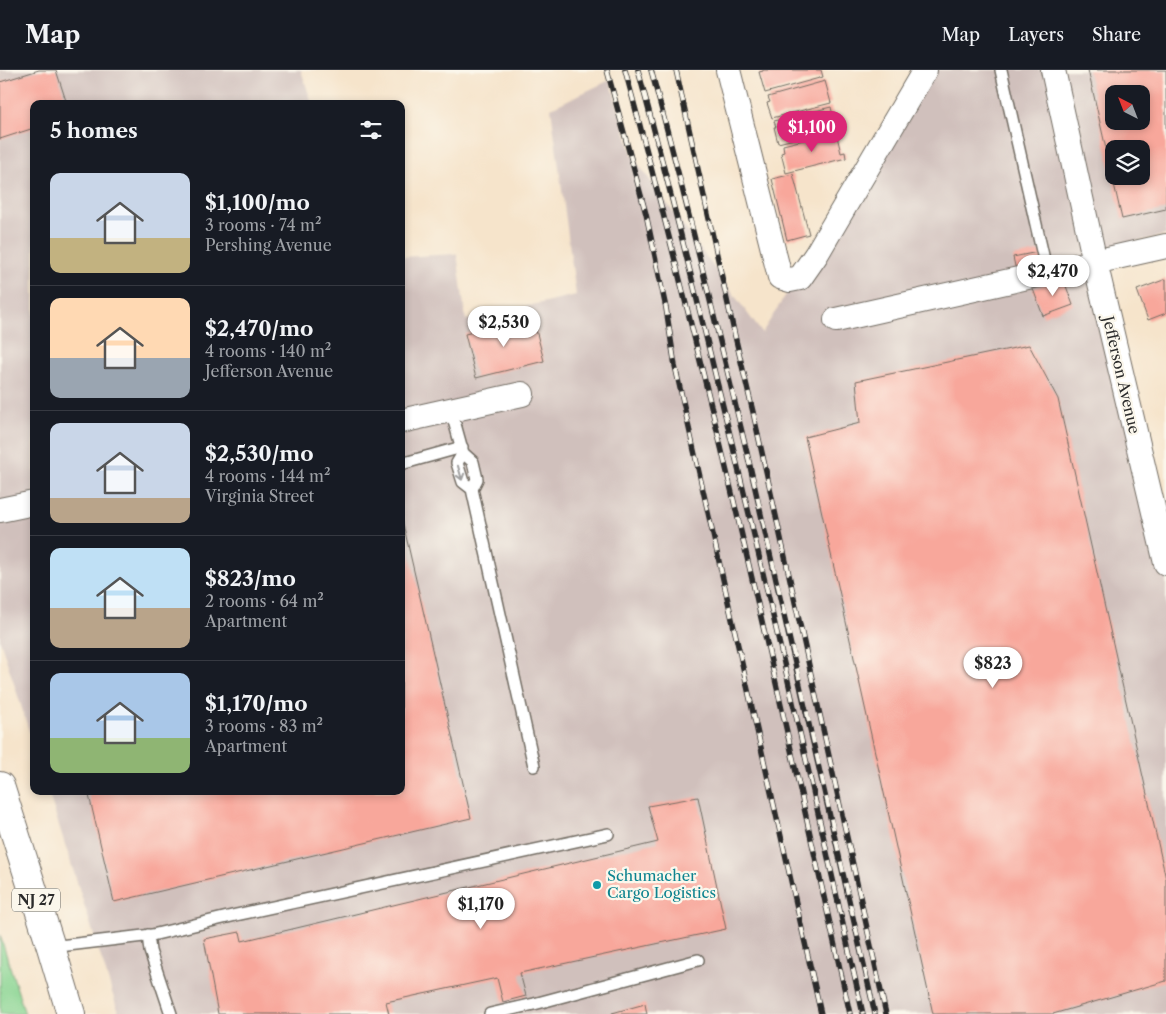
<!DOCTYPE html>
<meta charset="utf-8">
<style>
:root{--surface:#171b24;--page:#242831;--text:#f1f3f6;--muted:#9ea1a6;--line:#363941;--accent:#db2777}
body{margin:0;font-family:"Libre Caslon Text",serif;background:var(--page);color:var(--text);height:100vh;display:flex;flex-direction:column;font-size:19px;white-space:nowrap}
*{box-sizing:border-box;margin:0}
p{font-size:16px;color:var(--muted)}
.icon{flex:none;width:28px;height:28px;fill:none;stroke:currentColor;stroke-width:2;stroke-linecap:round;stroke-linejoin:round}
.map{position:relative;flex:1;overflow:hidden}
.side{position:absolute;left:30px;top:30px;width:375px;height:695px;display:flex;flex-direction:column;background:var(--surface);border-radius:10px;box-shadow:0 2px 8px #0003}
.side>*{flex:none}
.needle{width:32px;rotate:318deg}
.buttons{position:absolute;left:1105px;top:15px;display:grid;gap:10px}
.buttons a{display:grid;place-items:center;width:45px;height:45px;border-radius:10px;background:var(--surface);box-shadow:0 2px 8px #0003;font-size:25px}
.price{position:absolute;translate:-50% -42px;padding:0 11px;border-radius:18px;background:#fff;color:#222;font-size:16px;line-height:32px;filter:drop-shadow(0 1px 2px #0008)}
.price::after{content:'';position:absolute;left:50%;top:30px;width:15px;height:11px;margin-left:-8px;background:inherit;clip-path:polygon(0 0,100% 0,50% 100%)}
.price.on{background:var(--accent);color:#fff}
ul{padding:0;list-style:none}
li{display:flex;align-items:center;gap:15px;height:125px;padding:0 20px}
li+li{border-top:1px solid var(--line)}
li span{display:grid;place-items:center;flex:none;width:140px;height:100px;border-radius:10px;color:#555}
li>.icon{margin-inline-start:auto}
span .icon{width:60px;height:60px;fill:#fffc;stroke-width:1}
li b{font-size:21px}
h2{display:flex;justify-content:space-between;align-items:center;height:60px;padding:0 20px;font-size:21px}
header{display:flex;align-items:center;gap:30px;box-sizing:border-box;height:70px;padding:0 25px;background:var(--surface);border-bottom:1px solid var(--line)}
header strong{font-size:24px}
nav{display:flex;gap:28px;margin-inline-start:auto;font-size:18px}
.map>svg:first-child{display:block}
</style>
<header>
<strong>Map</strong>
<nav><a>Map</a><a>Layers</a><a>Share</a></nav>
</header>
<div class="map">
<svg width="1166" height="944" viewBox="0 0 1166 944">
<rect width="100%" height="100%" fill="#fbf7ec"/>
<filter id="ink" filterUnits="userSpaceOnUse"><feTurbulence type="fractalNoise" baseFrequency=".02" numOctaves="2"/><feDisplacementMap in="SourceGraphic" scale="10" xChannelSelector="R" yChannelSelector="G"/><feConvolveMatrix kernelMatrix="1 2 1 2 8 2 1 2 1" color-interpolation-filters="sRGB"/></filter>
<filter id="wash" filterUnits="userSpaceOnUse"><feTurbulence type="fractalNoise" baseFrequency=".0096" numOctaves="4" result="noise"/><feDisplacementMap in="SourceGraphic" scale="20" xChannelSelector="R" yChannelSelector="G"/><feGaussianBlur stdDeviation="1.12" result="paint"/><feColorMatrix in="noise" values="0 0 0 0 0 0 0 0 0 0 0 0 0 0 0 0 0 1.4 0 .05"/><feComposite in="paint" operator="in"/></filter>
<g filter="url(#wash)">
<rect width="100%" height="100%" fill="#f6e4cb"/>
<path fill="#d0c0bc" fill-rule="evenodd" d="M0,0H301L312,34H34V676L0,570Z
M926,0H1166V165L1099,180L1166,479V944H119L48,721H401V187L457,184L466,250L576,225L551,38L610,10L633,87L762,263ZM1114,24H1141V51H1114ZM1114,79H1141V106H1114Z"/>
<path fill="#88d491" stroke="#5a805e" d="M0,865L25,944H0Z"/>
<g id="blocks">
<path fill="#f8a79b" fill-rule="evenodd" d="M39,0H56L67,34H34V58L0,69V12Z
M763,0H821L823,7L765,23L759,2L763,1Z
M1088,0H1166V139L1122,149ZM1114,24H1141V51H1114ZM1114,79H1141V106H1114Z
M825,11L831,33L772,48L767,33L770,32L768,27Z
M831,37L836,59L778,73L774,57H776L774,51Z
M836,62L841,83L845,82L846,88L786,103L781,83L784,82L783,75Z
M793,104L809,164L787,170L772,109Z
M1048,180L1052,203L1018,210L1013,187Z
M1063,208L1073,235L1043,246L1033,219Z
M1166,209V243L1148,250L1137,220Z
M533,248L544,291L476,308L465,264Z
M1029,275L1058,329L1166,809V911L1053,944H933L805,367L860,353L856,311Z
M402,449L471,748L114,832L88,721H401Z
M698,727L726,859L520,903L526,926L503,932L497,908L386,932L389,944H218L204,869L240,862L242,871L658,772L648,736Z
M645,934L647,944H612V943Z"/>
</g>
</g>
<g filter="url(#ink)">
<use href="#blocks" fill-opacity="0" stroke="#726c63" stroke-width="1"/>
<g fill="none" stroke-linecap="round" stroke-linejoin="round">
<defs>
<path id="lane" d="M1001,0L1047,203
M451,340L463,383L473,392L477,409L472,419L534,696
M463,383L457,393L463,412L472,419
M401,394L462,377
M148,865L150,881L171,944
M51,877L152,865L236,845L608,764
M490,944L534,934L698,890"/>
<path id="street" d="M728,0L780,207L790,210L800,208L816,185L925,0
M1053,0L1095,192L1166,493
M836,250L1166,176
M401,351L522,324
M0,440L34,433"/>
<path id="primary" d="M0,716L51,877L71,944"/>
</defs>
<use href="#lane" stroke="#726c63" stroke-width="14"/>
<use href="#street" stroke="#726c63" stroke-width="26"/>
<use href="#primary" stroke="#726c63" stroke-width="30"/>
<use href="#lane" stroke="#fff" stroke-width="11"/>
<use href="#street" stroke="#fff" stroke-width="24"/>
<use href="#primary" stroke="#fff" stroke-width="28"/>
<defs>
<path id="rail" d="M607,0L646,144L666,238L675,296L821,944
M625,0C710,312 780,628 850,944
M638,0C666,103 692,208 717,312C769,522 816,733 863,944
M651,0C686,127 716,255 747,383C791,570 833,757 875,944
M676,0L735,266L753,342L886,944"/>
</defs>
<use href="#rail" stroke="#2b2b2b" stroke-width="5.5"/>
<use href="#rail" stroke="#fbf7ec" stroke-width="4" stroke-dasharray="11" stroke-linecap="butt"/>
</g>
<defs><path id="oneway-shaft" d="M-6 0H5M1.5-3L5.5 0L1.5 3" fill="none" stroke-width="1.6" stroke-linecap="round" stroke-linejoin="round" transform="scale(1.25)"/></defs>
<use stroke="#a0a0a0" href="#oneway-shaft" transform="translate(460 403) rotate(74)"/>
</g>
<circle fill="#0f9aa8" stroke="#fbf7ec" stroke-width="2" cx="597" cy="815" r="5"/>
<g text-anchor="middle" stroke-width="4.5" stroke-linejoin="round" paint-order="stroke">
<rect fill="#fbf7ec" stroke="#696865" stroke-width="1" x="12" y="818.5" width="48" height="23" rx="4"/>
<g font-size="14" font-weight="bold" fill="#2b2b2b">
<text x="36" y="835">NJ 27</text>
</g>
<g font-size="15" fill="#2b2b2b" stroke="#fbf7ec">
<text transform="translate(1121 305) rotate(77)" y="5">Jefferson Avenue</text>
</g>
<g font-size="15" fill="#0d838f" stroke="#fbf7ec" text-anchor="start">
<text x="607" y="811">Schumacher<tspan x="607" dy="17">Cargo Logistics</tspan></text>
</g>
</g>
</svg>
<div class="buttons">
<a><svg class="needle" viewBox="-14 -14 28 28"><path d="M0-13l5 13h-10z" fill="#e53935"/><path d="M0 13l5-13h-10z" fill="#9ea1a6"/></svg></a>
<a><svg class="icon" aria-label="layers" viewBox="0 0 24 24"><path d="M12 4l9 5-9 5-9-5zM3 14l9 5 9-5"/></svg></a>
</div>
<b class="price on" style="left:812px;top:83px">$1,100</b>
<b class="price" style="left:1053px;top:227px">$2,470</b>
<b class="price" style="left:504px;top:278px">$2,530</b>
<b class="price" style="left:993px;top:619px">$823</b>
<b class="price" style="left:481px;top:860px">$1,170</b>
<section class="side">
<h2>5 homes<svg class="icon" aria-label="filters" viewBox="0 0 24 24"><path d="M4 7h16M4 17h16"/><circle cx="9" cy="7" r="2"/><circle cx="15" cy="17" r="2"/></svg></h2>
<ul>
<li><span style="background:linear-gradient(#c9d6e8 65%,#c2b280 0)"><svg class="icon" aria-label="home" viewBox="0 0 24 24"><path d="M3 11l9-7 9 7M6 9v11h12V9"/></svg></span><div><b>$1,100/mo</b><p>3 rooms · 74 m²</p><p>Pershing Avenue</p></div></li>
<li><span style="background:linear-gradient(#ffd9b3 60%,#9aa5b1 0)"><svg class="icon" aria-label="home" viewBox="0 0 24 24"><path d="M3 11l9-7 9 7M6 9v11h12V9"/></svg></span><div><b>$2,470/mo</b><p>4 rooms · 140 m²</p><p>Jefferson Avenue</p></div></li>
<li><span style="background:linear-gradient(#c9d6e8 75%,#b9a48a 0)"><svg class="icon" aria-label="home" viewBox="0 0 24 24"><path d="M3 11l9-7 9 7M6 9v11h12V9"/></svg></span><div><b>$2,530/mo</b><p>4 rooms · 144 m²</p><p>Virginia Street</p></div></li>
<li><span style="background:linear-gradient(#bfe0f5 60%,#b9a48a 0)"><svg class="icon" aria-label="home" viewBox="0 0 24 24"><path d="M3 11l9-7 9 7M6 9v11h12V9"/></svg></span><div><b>$823/mo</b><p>2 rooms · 64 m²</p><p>Apartment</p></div></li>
<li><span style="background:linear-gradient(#a9c7e8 65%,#8fb573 0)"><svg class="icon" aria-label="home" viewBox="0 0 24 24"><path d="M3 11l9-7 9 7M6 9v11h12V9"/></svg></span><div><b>$1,170/mo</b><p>3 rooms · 83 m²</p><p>Apartment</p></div></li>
</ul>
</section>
</div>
